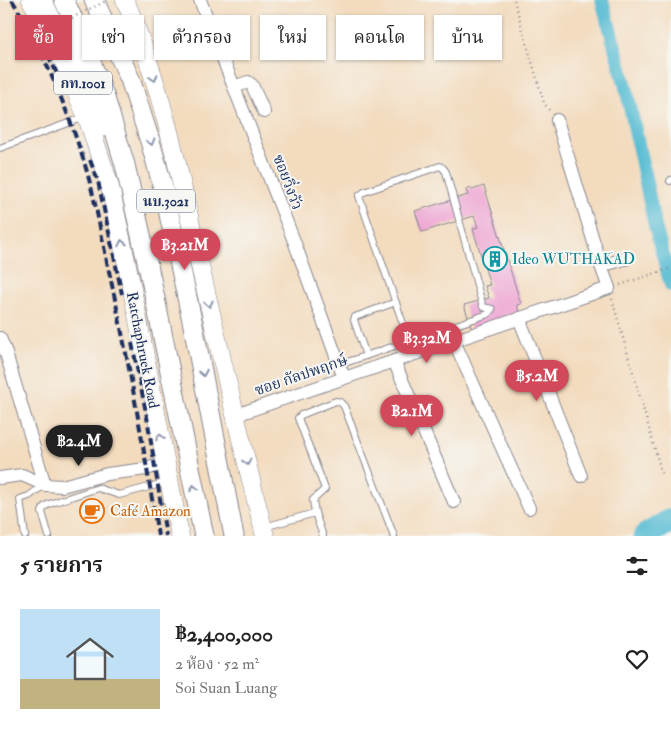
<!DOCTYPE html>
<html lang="th">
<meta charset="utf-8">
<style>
:root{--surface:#fff;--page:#f6f6f6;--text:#222;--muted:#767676;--accent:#d1495b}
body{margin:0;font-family:"IM FELL Double Pica","Noto Serif Thai",serif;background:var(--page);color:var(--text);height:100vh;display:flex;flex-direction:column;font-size:19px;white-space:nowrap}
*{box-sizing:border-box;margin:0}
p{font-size:16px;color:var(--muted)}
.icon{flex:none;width:28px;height:28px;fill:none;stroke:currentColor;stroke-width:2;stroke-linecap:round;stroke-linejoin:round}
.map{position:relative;height:536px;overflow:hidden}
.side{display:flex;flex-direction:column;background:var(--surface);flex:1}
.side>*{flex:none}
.banner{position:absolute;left:15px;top:15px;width:641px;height:45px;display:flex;gap:10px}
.price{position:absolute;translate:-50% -42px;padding:0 11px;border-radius:18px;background:var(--accent);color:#fff;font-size:16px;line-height:32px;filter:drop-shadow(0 1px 2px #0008)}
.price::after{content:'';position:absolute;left:50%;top:30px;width:15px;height:11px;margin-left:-8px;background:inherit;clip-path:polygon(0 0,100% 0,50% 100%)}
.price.active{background:#222;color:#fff}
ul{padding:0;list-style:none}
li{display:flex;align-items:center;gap:15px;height:125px;padding:0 20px}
li span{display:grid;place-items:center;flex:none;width:140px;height:100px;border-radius:0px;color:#555}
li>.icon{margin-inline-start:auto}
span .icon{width:60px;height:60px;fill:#fffc;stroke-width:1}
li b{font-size:21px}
h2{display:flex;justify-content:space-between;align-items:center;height:60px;padding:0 20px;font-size:21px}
.pill{padding:0 18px;border-radius:0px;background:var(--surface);box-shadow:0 1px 4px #0004;font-size:18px;line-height:45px}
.pill.active{background:var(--accent);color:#fff}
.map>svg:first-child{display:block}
</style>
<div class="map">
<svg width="671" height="536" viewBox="0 0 671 536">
<rect width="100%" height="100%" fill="#f6f6f2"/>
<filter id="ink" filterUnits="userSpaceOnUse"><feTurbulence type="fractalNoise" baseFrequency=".02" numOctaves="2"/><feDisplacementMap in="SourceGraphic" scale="10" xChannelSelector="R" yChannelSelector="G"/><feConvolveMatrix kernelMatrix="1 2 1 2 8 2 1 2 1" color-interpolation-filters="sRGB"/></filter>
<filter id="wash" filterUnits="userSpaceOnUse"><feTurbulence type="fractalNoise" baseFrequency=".0096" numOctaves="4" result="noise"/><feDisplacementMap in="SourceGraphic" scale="20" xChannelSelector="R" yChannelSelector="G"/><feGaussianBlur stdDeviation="1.12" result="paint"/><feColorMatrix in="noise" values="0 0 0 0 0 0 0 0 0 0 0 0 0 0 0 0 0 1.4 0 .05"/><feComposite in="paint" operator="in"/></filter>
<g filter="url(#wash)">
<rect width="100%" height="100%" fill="#f3dbbe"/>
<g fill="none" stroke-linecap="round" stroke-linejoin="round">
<path stroke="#54bbd2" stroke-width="14" d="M602,0L626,87L655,226L671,285"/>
<path stroke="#54bbd2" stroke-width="24" d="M645,536L671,520"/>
</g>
<g id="blocks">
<path fill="#eea2d1" d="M484,186L521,304L517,305L520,316L472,330L464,305L489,298L485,286L490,285L473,229L478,227L474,216L422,232L415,211L468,195L466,190L471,188L472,190Z"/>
</g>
</g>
<g filter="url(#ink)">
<use href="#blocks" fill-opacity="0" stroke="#87858e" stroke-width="1"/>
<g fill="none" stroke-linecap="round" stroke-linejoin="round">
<defs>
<path id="service" d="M0,148L85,117
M670,181L671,180
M366,356L354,320L355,317L396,302
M339,365L488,314L492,309L483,307L446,172L443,168L440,166L364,192L359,196L409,341
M264,527L315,513
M25,536L20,499L29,496L44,485
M49,536L42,512L44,507L49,504L98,488L119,495L168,482
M323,536L315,513L313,500L325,489L298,418L301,415L336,401L340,402L344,406L394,536"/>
<path id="minor" d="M200,0L294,241L344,378
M234,87L248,82L252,85L264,112
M601,266L628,258
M519,318L581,476
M0,338L5,350L45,485
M454,341L529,508
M394,361L454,502
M236,415L609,288L601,266L557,120
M0,478L22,475L45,485L62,486L107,474L146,469L165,463"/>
<path id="secondary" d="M31,0L50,33L87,117L110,187L131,284L180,536
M125,0C162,86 180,175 200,266C221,356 242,446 265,536"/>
<path id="primary" d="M42,0L104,127
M64,0L79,32L104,95L125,165L151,279L204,536
M94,0L130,79L150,141L164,191L193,325L234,536"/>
</defs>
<use href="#service" stroke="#87858e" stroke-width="8"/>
<use href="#minor" stroke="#87858e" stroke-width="14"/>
<use href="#secondary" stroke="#87858e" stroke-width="19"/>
<use href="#primary" stroke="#87858e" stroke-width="21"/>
<path stroke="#87858e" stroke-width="2.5" stroke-dasharray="1 4" stroke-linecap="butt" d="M514,0L544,103L549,110
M620,285L671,268
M612,299L662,474"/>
<use href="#service" stroke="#fff" stroke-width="6"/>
<use href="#minor" stroke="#fff" stroke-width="12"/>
<use href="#secondary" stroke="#fff" stroke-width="18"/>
<use href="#primary" stroke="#fff" stroke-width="19"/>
<path stroke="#1b2f5e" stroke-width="4" stroke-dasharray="8 4" stroke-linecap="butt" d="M12,0C43,50 68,110 85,165C96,202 102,239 110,276C129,362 144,449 158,536
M38,33L60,80
M90,160L98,181L122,294
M132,343L147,417L166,536"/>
<path stroke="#87858e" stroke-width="2.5" stroke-dasharray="1 4" stroke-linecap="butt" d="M45,31L108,0"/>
</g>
<defs><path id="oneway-chevron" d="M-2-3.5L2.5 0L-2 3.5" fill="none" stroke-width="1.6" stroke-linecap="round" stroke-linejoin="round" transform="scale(1.25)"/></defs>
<g stroke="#8d97ae">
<use href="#oneway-chevron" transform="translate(154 78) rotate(72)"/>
<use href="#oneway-chevron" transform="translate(151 142) rotate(74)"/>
<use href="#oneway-chevron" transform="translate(122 243) rotate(-102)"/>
<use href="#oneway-chevron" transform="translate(209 304) rotate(77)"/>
<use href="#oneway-chevron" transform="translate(203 373) rotate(79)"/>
<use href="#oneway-chevron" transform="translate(160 437) rotate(-101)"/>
<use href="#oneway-chevron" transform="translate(247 462) rotate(76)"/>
<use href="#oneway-chevron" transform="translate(194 488) rotate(-101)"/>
</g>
</g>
<defs>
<symbol id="building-ring" viewBox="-11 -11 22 22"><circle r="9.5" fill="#f6f6f2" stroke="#0f9aa8" stroke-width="1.5"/><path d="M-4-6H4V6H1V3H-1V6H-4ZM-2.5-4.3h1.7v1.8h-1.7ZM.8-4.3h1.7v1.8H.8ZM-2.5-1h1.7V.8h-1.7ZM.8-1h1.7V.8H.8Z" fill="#0f9aa8"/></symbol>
<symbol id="cafe-ring" viewBox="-11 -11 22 22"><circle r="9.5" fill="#f6f6f2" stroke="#e8710a" stroke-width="1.5"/><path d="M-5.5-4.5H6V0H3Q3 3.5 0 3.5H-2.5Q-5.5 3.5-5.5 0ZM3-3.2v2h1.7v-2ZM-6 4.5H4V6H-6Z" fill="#e8710a"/></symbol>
</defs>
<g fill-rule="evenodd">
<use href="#building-ring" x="481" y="245" width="28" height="28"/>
<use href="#cafe-ring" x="78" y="497" width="28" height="28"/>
</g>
<g text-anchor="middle" stroke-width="4" stroke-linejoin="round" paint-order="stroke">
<g fill="#f6f6f2" stroke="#5d6b8a" stroke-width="1">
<rect x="54" y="71.5" width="58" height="23" rx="4"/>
<rect x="137" y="189.5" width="58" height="23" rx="4"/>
</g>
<g font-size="14" font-weight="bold" fill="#1b2f5e">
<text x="83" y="88">กท.1001</text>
<text x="166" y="206">นบ.3021</text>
</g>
<g font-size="15" fill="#1b2f5e" stroke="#f6f6f2">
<text transform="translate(288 182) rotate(69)" y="5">ซอยวิ่งวัว</text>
<text transform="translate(143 350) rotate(79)" y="5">Ratchaphruek Road</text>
<text transform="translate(301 375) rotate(-19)" y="5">ซอย กัลปพฤกษ์</text>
</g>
<g font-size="15" fill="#0d838f" stroke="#f6f6f2" text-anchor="start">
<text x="512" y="264">Ideo WUTHAKAD</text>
</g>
<g font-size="15" fill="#c56008" stroke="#f6f6f2" text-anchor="start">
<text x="110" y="516">Café Amazon</text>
</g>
</g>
</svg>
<b class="price" style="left:185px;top:271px">฿3.21M</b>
<b class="price" style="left:427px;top:364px">฿3.32M</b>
<b class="price" style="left:537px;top:402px">฿5.2M</b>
<b class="price" style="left:412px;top:437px">฿2.1M</b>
<b class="price active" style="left:79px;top:467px">฿2.4M</b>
<div class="banner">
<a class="pill active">ซื้อ</a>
<a class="pill">เช่า</a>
<a class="pill">ตัวกรอง</a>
<a class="pill">ใหม่</a>
<a class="pill">คอนโด</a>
<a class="pill">บ้าน</a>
</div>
</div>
<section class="side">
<h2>5 รายการ<svg class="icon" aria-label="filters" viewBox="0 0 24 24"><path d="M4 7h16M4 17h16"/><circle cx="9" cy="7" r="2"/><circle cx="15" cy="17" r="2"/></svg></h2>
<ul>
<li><span style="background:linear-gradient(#bfe0f5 70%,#c2b280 0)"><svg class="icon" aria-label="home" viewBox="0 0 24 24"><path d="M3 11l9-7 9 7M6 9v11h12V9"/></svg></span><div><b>฿2,400,000</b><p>2 ห้อง · 52 m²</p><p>Soi Suan Luang</p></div><svg class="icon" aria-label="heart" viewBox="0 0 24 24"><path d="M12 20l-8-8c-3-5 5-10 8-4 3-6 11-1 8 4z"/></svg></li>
</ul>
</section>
